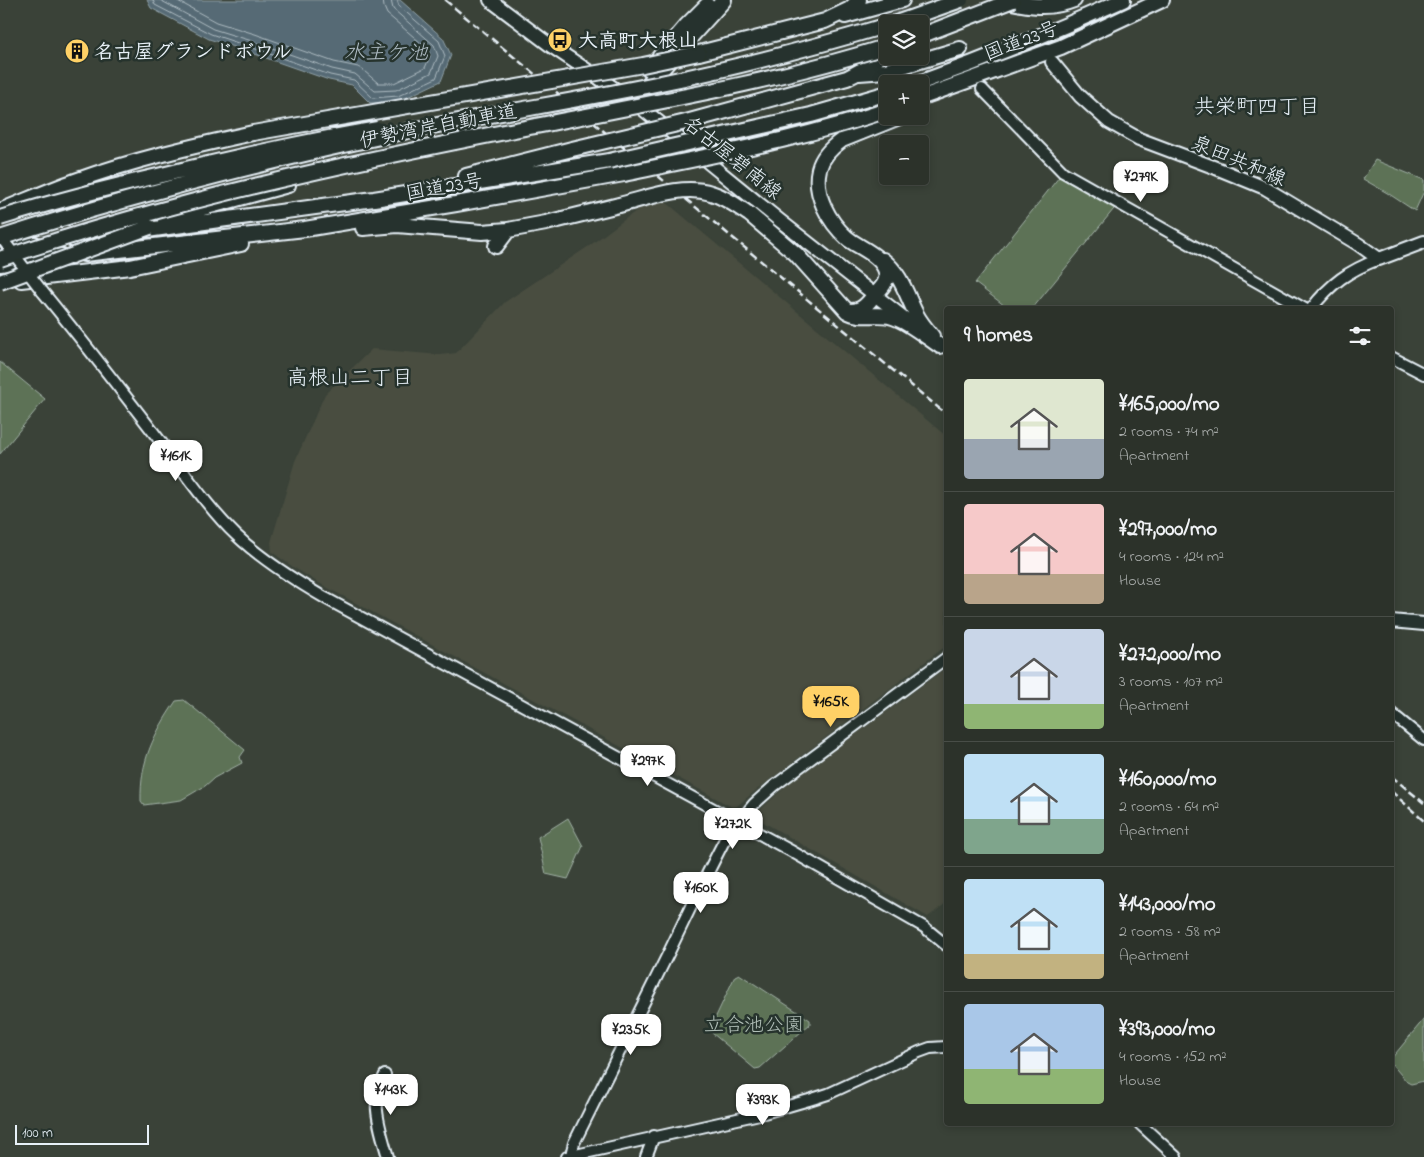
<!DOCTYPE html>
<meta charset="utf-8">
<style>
:root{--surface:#2c322a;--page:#343a32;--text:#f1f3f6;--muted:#a6aaa8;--line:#484d47;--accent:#ffd166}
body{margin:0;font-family:"Indie Flower","Klee One",sans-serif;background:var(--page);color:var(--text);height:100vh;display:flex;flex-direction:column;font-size:19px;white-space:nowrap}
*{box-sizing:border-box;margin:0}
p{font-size:16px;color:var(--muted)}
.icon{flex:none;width:28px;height:28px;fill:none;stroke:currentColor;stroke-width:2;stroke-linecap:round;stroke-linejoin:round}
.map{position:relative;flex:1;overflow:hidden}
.drawer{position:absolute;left:944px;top:306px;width:450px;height:820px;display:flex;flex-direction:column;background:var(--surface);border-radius:5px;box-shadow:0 2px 8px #0003,0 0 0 1px var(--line)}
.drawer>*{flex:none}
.fabs{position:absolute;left:879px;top:15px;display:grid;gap:10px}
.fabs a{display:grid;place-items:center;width:50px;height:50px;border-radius:5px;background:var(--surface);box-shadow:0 2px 8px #0003,0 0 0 1px var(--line);font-size:25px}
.scale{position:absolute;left:15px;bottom:12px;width:134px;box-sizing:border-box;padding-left:5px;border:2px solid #e8f1f8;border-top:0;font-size:14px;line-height:18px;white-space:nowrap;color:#e8f1f8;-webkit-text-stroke:4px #26332d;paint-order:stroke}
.price{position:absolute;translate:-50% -42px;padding:0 11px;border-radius:10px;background:#fff;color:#222;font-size:16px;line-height:32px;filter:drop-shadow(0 1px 2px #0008)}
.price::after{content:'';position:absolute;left:50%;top:30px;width:15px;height:11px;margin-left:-8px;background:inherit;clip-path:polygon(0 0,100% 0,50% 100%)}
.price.current{background:var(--accent);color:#111}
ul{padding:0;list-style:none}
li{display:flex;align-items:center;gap:15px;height:125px;padding:0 20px}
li+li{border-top:1px solid var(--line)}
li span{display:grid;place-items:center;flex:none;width:140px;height:100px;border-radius:5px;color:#555}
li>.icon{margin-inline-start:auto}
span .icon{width:60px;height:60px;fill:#fffc;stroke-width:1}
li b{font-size:21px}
h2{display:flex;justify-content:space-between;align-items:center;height:60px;padding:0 20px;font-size:21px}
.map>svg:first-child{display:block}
</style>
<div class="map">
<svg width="1424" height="1157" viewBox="0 0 1424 1157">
<rect width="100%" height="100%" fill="#3a4238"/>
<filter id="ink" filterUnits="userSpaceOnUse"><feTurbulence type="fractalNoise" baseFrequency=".02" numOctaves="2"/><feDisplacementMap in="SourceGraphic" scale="10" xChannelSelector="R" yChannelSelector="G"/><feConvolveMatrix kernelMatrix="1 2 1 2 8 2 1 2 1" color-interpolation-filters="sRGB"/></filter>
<g filter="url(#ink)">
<path fill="#484d40" d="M666,202L946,436V646L759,788L737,806L732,807L317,582L293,567L272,552L271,542L295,461L325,394L372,349L440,355L456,353L505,302L589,246L640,208Z
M946,668V903L928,917L758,819L757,813L788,784Z"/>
<path fill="#5d7256" stroke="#a2b2a7" d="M1375,160L1424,180V191L1415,211L1389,194L1363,179Z
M1063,172L1118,204L1032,309H1009L975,283Z
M0,362L45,399L0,454Z
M184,700L245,750L240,757L242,763L214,778L205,786L181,800L144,805L141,801C140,760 154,734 176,701Z
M568,818L583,846L568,879L546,874L538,837Z
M739,974L810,1020V1024L760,1068L755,1069L712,1033L711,1027L735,976Z
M1424,1019V1081L1411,1084L1407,1082L1391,1063V1059Z"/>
<path fill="#566b74" stroke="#90a1a9" d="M147,0H400L443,38L451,55L441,81L399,101L370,103L352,85L329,80L249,52L209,39L151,8Z"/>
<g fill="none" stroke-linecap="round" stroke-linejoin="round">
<path stroke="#aebbc3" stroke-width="1" d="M153,0L155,5L211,34L250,47L330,75L354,80L373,98L398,96L436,78L445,56L439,41L399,6L397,0
M160,0L213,29L252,41L332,69L355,74L375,91L396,90L431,73L438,56L434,45L393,9L391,0
M176,0L216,22L255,34L334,62L358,67L364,71L378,83H394L425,68L430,56L428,49L387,14L384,7L383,0"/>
<path stroke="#545c55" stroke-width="14" stroke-dasharray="14 7" stroke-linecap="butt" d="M897,24L901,0"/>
<defs>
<path id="minor" d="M982,89L1063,172L1305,309
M42,291C84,342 124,394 164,446C186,475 210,510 236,535C262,560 294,580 325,598L791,851L924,927L946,945
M1311,309C1331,283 1348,271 1379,259
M1391,357L1424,374
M1391,713L1424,740
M385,1075C381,1083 378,1092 377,1102C375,1115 384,1143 388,1157
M1140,1124L1176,1157
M571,1155L574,1143L670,950L696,896L724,841L754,804L774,786L946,658
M567,1157L764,1113L809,1100L828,1094L919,1052L930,1048L946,1047
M646,1157L654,1136"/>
<path id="major" d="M490,0L551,46L633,101L779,220L908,321
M1052,62L1080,96L1109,122L1139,139L1216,168L1265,188L1358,244L1379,259L1424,242
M1391,621L1424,624"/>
<path id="highway" d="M1003,0C1028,6 1049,10 1074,0
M845,16L902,0
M699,53L825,21L850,9L859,0
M649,69L686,26L707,5
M859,73L886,71L960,49
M916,84C986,59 1055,31 1123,0
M920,98L1061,47L1162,0
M633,101L724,0
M686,122L847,78C864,70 878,61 888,46
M466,176L572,149
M0,211C25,201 50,190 75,181C133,160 193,146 253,133
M749,214L796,254L847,311C860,319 875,313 889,316C906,320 925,336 940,346
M165,222L203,208L288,185
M363,228L397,225L482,232L508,230L546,223L619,205
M74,240L374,199L609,161
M496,246L508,230
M0,248L35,244
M84,254L305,229L456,204L624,174
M883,260C901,274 906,294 916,314C920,322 926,329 932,336
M0,264L62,256
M21,280L130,267L241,244
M847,311C859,312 865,307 872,298C878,291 889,283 886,272C882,255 859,248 847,238C829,222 813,194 819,169C822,157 832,147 842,140L902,116"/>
</defs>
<use href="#minor" stroke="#e8f1f8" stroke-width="14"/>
<use href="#major" stroke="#e8f1f8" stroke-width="16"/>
<use href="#highway" stroke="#e8f1f8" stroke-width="18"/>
<use href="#minor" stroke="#26332d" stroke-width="10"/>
<use href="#major" stroke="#26332d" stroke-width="12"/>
<use href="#highway" stroke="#26332d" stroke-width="14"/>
<path stroke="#e8f1f8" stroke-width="2.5" stroke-dasharray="8 4" stroke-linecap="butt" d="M445,0L946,414
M1391,776L1424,803
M1391,791L1424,821"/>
<defs>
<path id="minor-bridge" d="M0,236L42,291"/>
<path id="highway-bridge" d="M893,24L961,0
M920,36L1013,0
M253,133L643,65L699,53
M572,149L686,122
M609,161L811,115L888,93
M624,174C712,155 802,139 888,110
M619,205C648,198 682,184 711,193C725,197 737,206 749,214
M0,218C55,201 110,187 166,174C236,157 307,141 378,129
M0,238C134,195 271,160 408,131C491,114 574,101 656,84C734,68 811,48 888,25
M0,259C173,200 351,162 530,127C650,103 771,83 888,46
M0,282L150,227"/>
</defs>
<use href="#minor-bridge" stroke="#e8f1f8" stroke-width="14" stroke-linecap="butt"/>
<use href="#highway-bridge" stroke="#e8f1f8" stroke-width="18" stroke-linecap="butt"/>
<use href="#minor-bridge" stroke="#26332d" stroke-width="10"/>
<use href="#highway-bridge" stroke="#26332d" stroke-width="14"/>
</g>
</g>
<defs>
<symbol id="bus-disc" viewBox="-11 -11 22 22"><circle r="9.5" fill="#ffd166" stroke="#26332d"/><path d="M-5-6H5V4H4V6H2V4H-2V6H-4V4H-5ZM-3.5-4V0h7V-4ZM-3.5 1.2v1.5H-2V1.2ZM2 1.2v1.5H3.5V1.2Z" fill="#111"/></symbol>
<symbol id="building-disc" viewBox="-11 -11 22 22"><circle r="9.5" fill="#ffd166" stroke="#26332d"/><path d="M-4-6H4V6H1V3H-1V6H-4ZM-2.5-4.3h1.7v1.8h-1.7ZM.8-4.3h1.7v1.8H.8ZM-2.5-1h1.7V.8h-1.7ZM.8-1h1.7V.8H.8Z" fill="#111"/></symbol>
</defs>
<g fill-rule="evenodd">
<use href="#bus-disc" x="546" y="26" width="28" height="28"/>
<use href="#building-disc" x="63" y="37" width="28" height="28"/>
</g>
<g text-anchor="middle" stroke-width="5" stroke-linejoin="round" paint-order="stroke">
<g font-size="20" font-weight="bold" fill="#e8f1f8" stroke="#26332d" text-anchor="start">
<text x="578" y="47">大高町大根山</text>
<text x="94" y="58">名古屋グランドボウル</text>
</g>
<g font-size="20" fill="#e8f1f8" stroke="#26332d">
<text transform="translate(1021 40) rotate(-21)" y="7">国道23号</text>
<text transform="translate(438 125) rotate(-11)" y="7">伊勢湾岸自動車道</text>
<text transform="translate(733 157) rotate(39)" y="7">名古屋碧南線</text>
<text transform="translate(1239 160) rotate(23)" y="7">泉田共和線</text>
<text transform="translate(444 186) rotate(-10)" y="7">国道23号</text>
</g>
<g font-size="20" fill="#b0beb7" stroke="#26332d">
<text x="754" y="1031">立合池公園</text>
</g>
<g font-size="21" font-style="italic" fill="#aebbc3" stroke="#26332d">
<text x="386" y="59">水主ケ池</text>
</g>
<g font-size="21" fill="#e8f1f8" stroke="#26332d">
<text x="1257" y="113">共栄町四丁目</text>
<text x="350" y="384">高根山二丁目</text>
</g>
</g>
</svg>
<div class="fabs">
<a><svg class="icon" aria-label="layers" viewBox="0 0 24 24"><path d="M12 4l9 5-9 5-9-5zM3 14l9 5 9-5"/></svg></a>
<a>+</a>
<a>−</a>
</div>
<div class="scale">100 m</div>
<b class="price" style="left:1141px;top:203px">¥279K</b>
<b class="price" style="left:176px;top:482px">¥161K</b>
<b class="price current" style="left:831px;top:728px">¥165K</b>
<b class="price" style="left:648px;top:787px">¥297K</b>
<b class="price" style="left:733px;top:850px">¥272K</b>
<b class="price" style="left:701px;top:914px">¥160K</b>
<b class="price" style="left:631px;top:1056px">¥235K</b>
<b class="price" style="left:391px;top:1116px">¥143K</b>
<b class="price" style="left:763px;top:1126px">¥393K</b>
<section class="drawer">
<h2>9 homes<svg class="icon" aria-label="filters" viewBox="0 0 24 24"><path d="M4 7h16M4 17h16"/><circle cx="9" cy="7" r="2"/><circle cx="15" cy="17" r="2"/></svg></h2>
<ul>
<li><span style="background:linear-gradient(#dfe7d0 60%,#9aa5b1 0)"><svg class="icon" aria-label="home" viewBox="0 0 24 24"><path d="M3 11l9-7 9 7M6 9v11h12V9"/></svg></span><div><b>¥165,000/mo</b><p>2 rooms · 74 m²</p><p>Apartment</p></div></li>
<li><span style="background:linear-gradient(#f6c9c9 70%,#b9a48a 0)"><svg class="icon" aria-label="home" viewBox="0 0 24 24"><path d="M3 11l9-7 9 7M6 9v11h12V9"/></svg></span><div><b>¥297,000/mo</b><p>4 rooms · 124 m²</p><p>House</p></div></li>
<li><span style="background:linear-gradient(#c9d6e8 75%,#8fb573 0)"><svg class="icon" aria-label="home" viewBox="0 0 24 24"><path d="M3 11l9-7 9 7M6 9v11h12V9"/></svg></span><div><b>¥272,000/mo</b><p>3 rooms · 107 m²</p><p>Apartment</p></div></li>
<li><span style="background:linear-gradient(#bfe0f5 65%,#7fa58c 0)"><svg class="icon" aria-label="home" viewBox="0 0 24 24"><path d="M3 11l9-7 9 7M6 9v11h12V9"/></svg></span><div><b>¥160,000/mo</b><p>2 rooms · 64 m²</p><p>Apartment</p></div></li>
<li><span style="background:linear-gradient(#bfe0f5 75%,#c2b280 0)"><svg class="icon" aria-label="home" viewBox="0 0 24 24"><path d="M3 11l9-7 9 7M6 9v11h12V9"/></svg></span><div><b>¥143,000/mo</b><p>2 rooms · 58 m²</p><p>Apartment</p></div></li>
<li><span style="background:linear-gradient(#a9c7e8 65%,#8fb573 0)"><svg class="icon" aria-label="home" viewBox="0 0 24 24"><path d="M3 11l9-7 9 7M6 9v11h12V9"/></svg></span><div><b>¥393,000/mo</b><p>4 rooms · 152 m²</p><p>House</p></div></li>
</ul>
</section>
</div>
